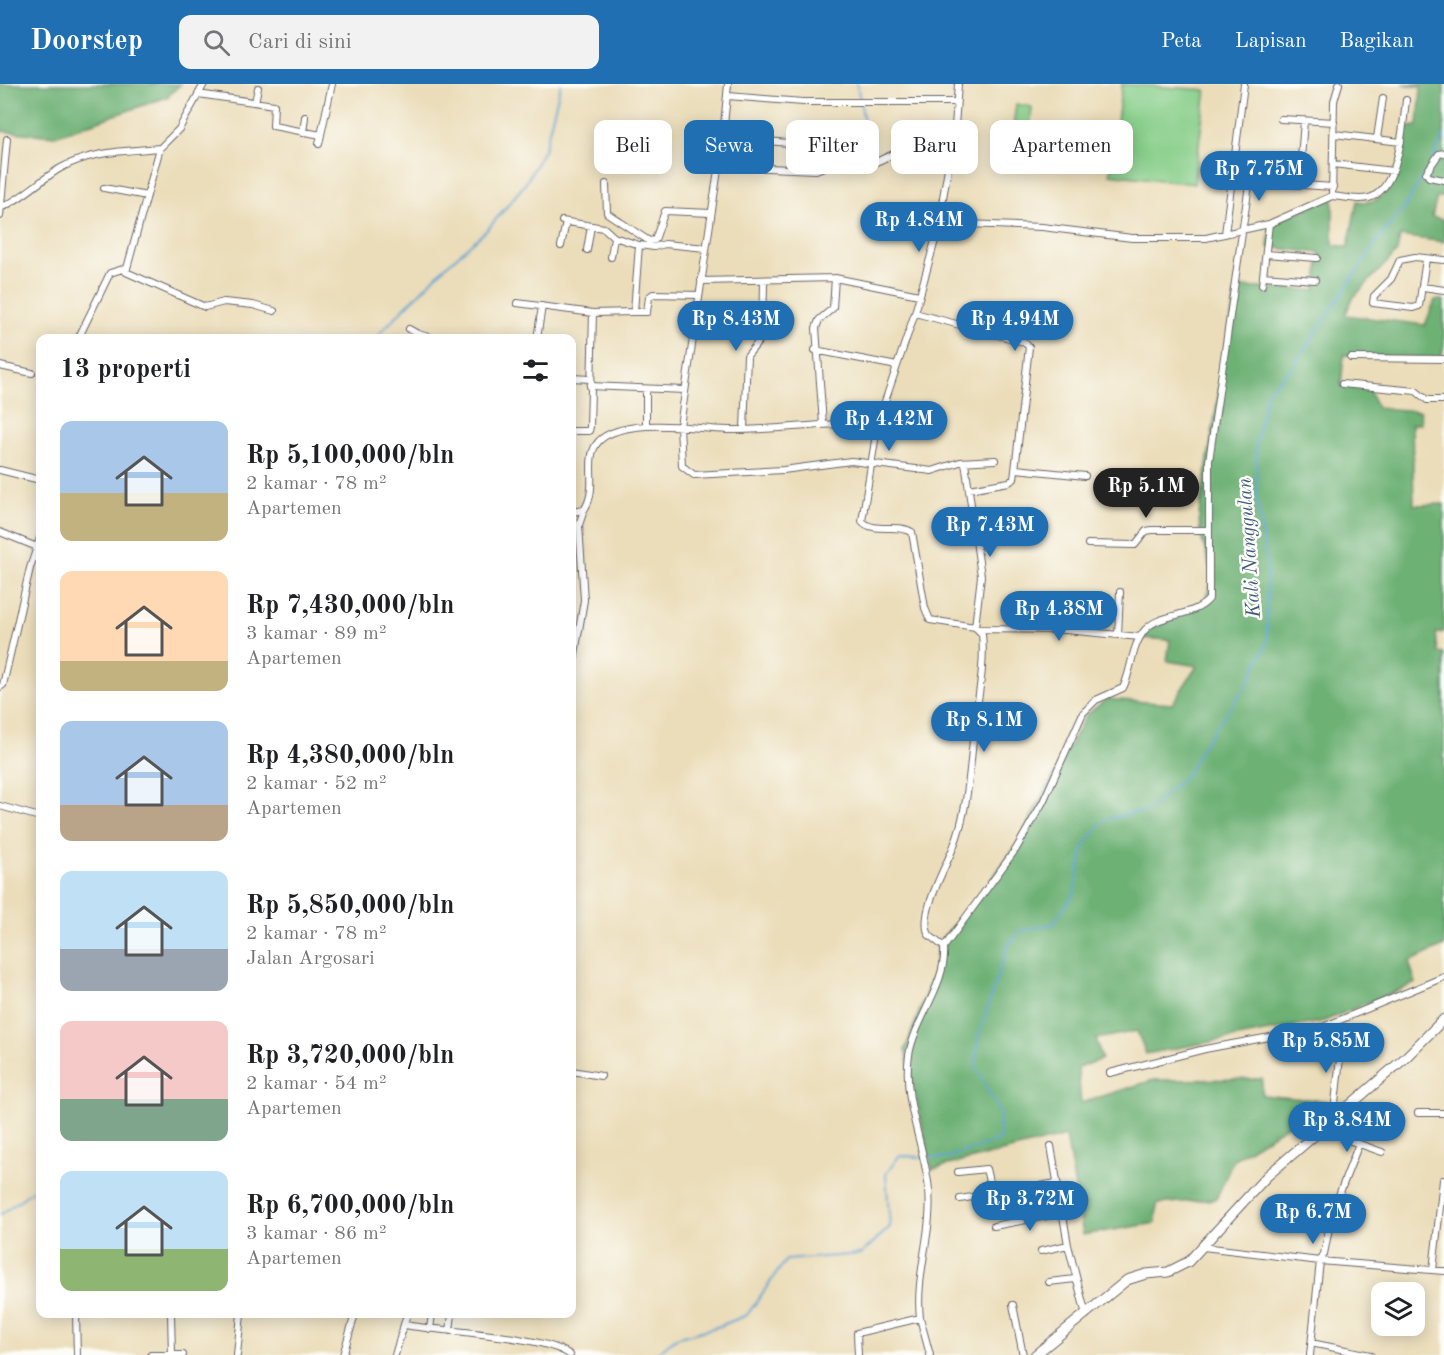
<!DOCTYPE html>
<html lang="id">
<meta charset="utf-8">
<style>
:root{--surface:#fff;--page:#f2f2f2;--text:#202124;--muted:#757577;--accent:#1f6fb2}
body{margin:0;font-family:"Old Standard TT",serif;background:var(--page);color:var(--text);height:100vh;display:flex;flex-direction:column;font-size:22px;white-space:nowrap}
*{box-sizing:border-box;margin:0}
p{font-size:20px;color:var(--muted)}
.icon{flex:none;width:33px;height:33px;fill:none;stroke:currentColor;stroke-width:2;stroke-linecap:round;stroke-linejoin:round}
.map{position:relative;flex:1;overflow:hidden}
.panel{position:absolute;left:36px;top:250px;width:540px;height:984px;display:flex;flex-direction:column;background:var(--surface);border-radius:12px;box-shadow:0 3px 15px #0003}
.panel>*{flex:none}
.banner{position:absolute;left:594px;top:36px;width:570px;height:54px;display:flex;gap:12px}
.controls{position:absolute;left:1371px;top:1198px;display:grid;gap:12px}
.controls a{display:grid;place-items:center;width:54px;height:54px;border-radius:12px;background:var(--surface);box-shadow:0 3px 15px #0003;font-size:30px}
.price{position:absolute;translate:-50% -51px;padding:0 14px;border-radius:21px;background:var(--accent);color:#fff;font-size:20px;line-height:39px;filter:drop-shadow(0 2px 3px #0008)}
.price::after{content:'';position:absolute;left:50%;top:36px;width:18px;height:14px;margin-left:-9px;background:inherit;clip-path:polygon(0 0,100% 0,50% 100%)}
.price.on{background:#222;color:#fff}
ul{padding:0;list-style:none}
li{display:flex;align-items:center;gap:18px;height:150px;padding:0 24px}
li span{display:grid;place-items:center;flex:none;width:168px;height:120px;border-radius:12px;color:#555}
li>.icon{margin-inline-start:auto}
span .icon{width:72px;height:72px;fill:#fffc;stroke-width:1}
li b{font-size:26px}
h2{display:flex;justify-content:space-between;align-items:center;height:72px;padding:0 24px;font-size:26px}
.chip{padding:0 21px;border-radius:12px;background:var(--surface);box-shadow:0 3px 15px #0003;font-size:21px;line-height:54px}
.chip.on{background:var(--accent);color:#fff}
header{display:flex;align-items:center;gap:36px;box-sizing:border-box;height:84px;padding:0 30px;background:var(--accent);color:#fff}
header strong{font-size:28px}
nav{display:flex;gap:33px;margin-inline-start:auto;font-size:21px}
.search{width:420px;height:54px;background:var(--page);display:flex;align-items:center;gap:15px;box-sizing:border-box;padding:0 21px;border-radius:12px;color:var(--muted);font-size:22px}
.map>svg:first-child{display:block}
</style>
<header>
<strong>Doorstep</strong>
<div class="search"><svg class="icon" aria-label="search" viewBox="0 0 24 24"><circle cx="10" cy="10" r="6"/><path d="M15 15l6 6"/></svg>Cari di sini</div>
<nav><a>Peta</a><a>Lapisan</a><a>Bagikan</a></nav>
</header>
<div class="map">
<svg width="1444" height="1271" viewBox="0 0 1444 1271">
<rect width="100%" height="100%" fill="#fdfcf7"/>
<filter id="ink" filterUnits="userSpaceOnUse"><feTurbulence type="fractalNoise" baseFrequency=".0167" numOctaves="2"/><feDisplacementMap in="SourceGraphic" scale="12" xChannelSelector="R" yChannelSelector="G"/><feConvolveMatrix kernelMatrix="1 2 1 2 8 2 1 2 1" color-interpolation-filters="sRGB"/></filter>
<filter id="wash" filterUnits="userSpaceOnUse"><feTurbulence type="fractalNoise" baseFrequency=".008" numOctaves="4" result="noise"/><feDisplacementMap in="SourceGraphic" scale="24" xChannelSelector="R" yChannelSelector="G"/><feGaussianBlur stdDeviation="1.35" result="paint"/><feColorMatrix in="noise" values="0 0 0 0 0 0 0 0 0 0 0 0 0 0 0 0 0 1.4 0 .05"/><feComposite in="paint" operator="in"/></filter>
<g filter="url(#wash)">
<rect width="100%" height="100%" fill="#ebddb9"/>
<path fill="#87ce89" stroke="#547862" stroke-width="1.5" d="M1122,0L1206,6L1194,100L1110,90Z
M1016,20L1032,23L1029,54L1012,52Z"/>
<path fill="#6db175" stroke="#486a58" stroke-width="1.5" d="M0,0H181L167,13L55,52L0,47Z
M1402,0H1444V113H1437L1432,133L1444,136V158L1400,152L1397,168L1353,214L1345,231L1425,241L1435,216H1444V262L1441,274L1344,271L1341,301L1367,303L1378,324L1420,327L1421,340H1412L1414,421L1444,420V548L1436,549L1438,568L1444,569V862L1409,878L1416,899L1324,937L1146,970L1137,947L1096,955L1102,975L1078,984L1081,1019L1153,996L1262,995V1011L1326,1017L1234,1075L1216,1115L1157,1120L1156,1139L1083,1151L1066,1052L932,1085L905,966L934,887L938,858L974,819L1015,763L1086,631L1107,615L1172,620L1197,582L1167,577L1170,556L1142,554L1146,548L1205,516L1213,493L1200,449L1199,430L1236,203L1316,206L1320,169L1268,163L1270,140L1333,113V161L1348,163L1357,117C1363,118 1370,119 1376,116C1396,106 1404,63 1407,43L1418,42L1421,3Z"/>
<g fill="none" stroke-linecap="round" stroke-linejoin="round">
<path stroke="#5da1d2" stroke-width="2" d="M857,0L866,49
M1433,74L1444,52
M374,255L446,182L488,145L525,100L544,66L561,0
M0,1131L40,1101
M654,1271L676,1254L720,1242L747,1231L786,1176L861,1170L890,1143L886,1090L899,1072L946,1074L999,1056L1000,1030L975,981L979,950L1007,863L1020,847L1053,840L1074,810L1084,762L1104,736L1136,728H1147L1188,689L1201,664L1249,598L1267,559V479L1257,416L1256,359L1267,307L1292,284L1381,152L1405,123L1424,90"/>
</g>
</g>
<g filter="url(#ink)">
<g fill="none" stroke-linecap="round" stroke-linejoin="round">
<defs>
<path id="street" d="M728,0L723,52L680,342L682,382L694,391L783,386L851,377L932,387L960,378L995,376
M198,10L274,21L273,42L321,51
M728,12L803,18H956
M255,18L258,4
M1281,35L1334,38
M303,49L305,33
M1334,50L1401,58
M723,52L814,62L823,68L832,80L876,78L911,62L951,64
M1377,54L1383,14
M319,60L332,0
M160,64L126,188L205,223L224,218L253,221L274,227
M1444,69L1439,70L1426,89L1429,93L1444,96
M1333,80L1393,87
M719,82L816,86L832,80
M606,100L607,129L649,157L655,156L665,127L711,129
M1288,100L1333,103
M1299,100L1304,37
M104,104L147,112
M1332,112C1344,113 1364,118 1374,112C1400,97 1403,41 1406,16
M0,124C21,116 39,97 59,85C90,67 125,67 160,64L179,45L204,0
M0,132L7,55
M562,137L604,144L614,153L639,161L654,163L665,160L706,164
M939,139L1042,143L1132,154H1206L1269,140L1332,112L1334,17L1339,0
M1225,150L1244,0
M561,162L566,138
M587,166L591,142
M1266,170L1317,174
M611,173L614,153
M1426,175L1419,222L1413,224L1373,219L1374,212L1391,195L1400,176L1415,173L1444,176
M1263,192L1315,196
M701,197L835,194L919,211
M1262,201L1269,140
M1423,203L1444,206
M517,219L593,229L634,228L639,161
M634,228H647L649,213L653,210L699,211
M915,229L1024,258L1029,263L1014,395L1009,398L969,405
M409,245L418,250L436,255
M78,255L110,189L126,184
M537,255L542,222
M815,266L897,282
M1351,274L1444,275
M0,282L32,289
M572,294L590,295
M1342,300L1416,307L1427,316H1444
M590,302L685,306
M823,340L816,244L819,236L833,224L835,194
M646,342V306
M744,345L747,272L763,252L764,197
M572,347H589L590,343L593,229
M965,378L981,492L975,543
M1016,385L1085,392
M0,386L40,396
M572,428L584,426C600,402 582,375 599,357C610,346 631,343 646,342C674,340 701,345 728,346C778,346 828,339 878,338
M0,448L37,463
M1088,460L1135,461L1146,447L1152,446H1209
M979,545L1066,546L1140,553
M1118,551L1120,508
M572,588L584,516L579,441L584,426
M0,603L3,601L30,484L40,454
M0,722L40,733
M944,863L1016,765L1043,718L1083,629L1096,616L1123,604C1132,586 1131,562 1145,546C1161,528 1193,534 1209,515V377L1251,87
M1323,943L1340,974L1333,1037L1348,1050L1351,1057L1382,1068
M572,987L601,992
M1110,989L1205,965L1323,943L1444,893
M1418,1029H1444
M1051,1062L1068,1161L1086,1231
M958,1088L986,1085L992,1110
M960,1115L1057,1099
M994,1142L1063,1129
M1203,1163L1320,1177L1444,1187
M1041,1167L1068,1161
M1433,1186L1443,1096
M1049,1198L1075,1195
M1013,1221L1023,1271
M76,1230L77,1271
M171,1230L172,1271
M920,1234L930,1271
M405,1241C442,1248 545,1251 570,1271
M430,1245L432,1230
M450,1247L452,1230
M1311,1259L1370,1271
M151,1271H183
M237,1271L241,1230
M343,1271L355,1230
M395,1271L407,1230
M858,1271L857,1249L920,1234C915,1191 933,1149 929,1106C925,1062 902,1016 909,971C915,935 947,900 944,863L929,851C918,831 945,785 953,764C969,725 970,679 975,637C979,609 985,578 982,550L975,543L930,536L925,524L912,448C898,439 873,450 862,437L878,338L915,229L937,149L955,43L958,0
M1310,1271L1320,1177L1324,1170L1332,1129L1358,1062"/>
<path id="secondary" d="M1035,1271L1127,1196L1146,1190L1168,1188L1188,1178L1267,1092L1405,974L1444,935"/>
</defs>
<use href="#street" stroke="#686367" stroke-width="8"/>
<use href="#secondary" stroke="#686367" stroke-width="11"/>
<use href="#street" stroke="#fff" stroke-width="6"/>
<use href="#secondary" stroke="#fff" stroke-width="9"/>
</g>
</g>
<g text-anchor="middle" stroke-width="5" stroke-linejoin="round" paint-order="stroke">
<g font-size="20" font-style="italic" fill="#3d5b7f" stroke="#fdfcf7">
<text transform="translate(1248 464) rotate(-94)" y="7">Kali Nanggulan</text>
</g>
</g>
</svg>
<div class="controls">
<a><svg class="icon" aria-label="layers" viewBox="0 0 24 24"><path d="M12 4l9 5-9 5-9-5zM3 14l9 5 9-5"/></svg></a>
</div>
<b class="price" style="left:1259px;top:118px">Rp 7.75M</b>
<b class="price" style="left:919px;top:169px">Rp 4.84M</b>
<b class="price" style="left:736px;top:268px">Rp 8.43M</b>
<b class="price" style="left:1015px;top:268px">Rp 4.94M</b>
<b class="price" style="left:889px;top:368px">Rp 4.42M</b>
<b class="price on" style="left:1146px;top:435px">Rp 5.1M</b>
<b class="price" style="left:990px;top:474px">Rp 7.43M</b>
<b class="price" style="left:1059px;top:558px">Rp 4.38M</b>
<b class="price" style="left:984px;top:669px">Rp 8.1M</b>
<b class="price" style="left:1326px;top:990px">Rp 5.85M</b>
<b class="price" style="left:1347px;top:1069px">Rp 3.84M</b>
<b class="price" style="left:1030px;top:1148px">Rp 3.72M</b>
<b class="price" style="left:1313px;top:1161px">Rp 6.7M</b>
<div class="banner">
<a class="chip">Beli</a>
<a class="chip on">Sewa</a>
<a class="chip">Filter</a>
<a class="chip">Baru</a>
<a class="chip">Apartemen</a>
</div>
<section class="panel">
<h2>13 properti<svg class="icon" aria-label="filters" viewBox="0 0 24 24"><path d="M4 7h16M4 17h16"/><circle cx="9" cy="7" r="2"/><circle cx="15" cy="17" r="2"/></svg></h2>
<ul>
<li><span style="background:linear-gradient(#a9c7e8 60%,#c2b280 0)"><svg class="icon" aria-label="home" viewBox="0 0 24 24"><path d="M3 11l9-7 9 7M6 9v11h12V9"/></svg></span><div><b>Rp 5,100,000/bln</b><p>2 kamar · 78 m²</p><p>Apartemen</p></div></li>
<li><span style="background:linear-gradient(#ffd9b3 75%,#c2b280 0)"><svg class="icon" aria-label="home" viewBox="0 0 24 24"><path d="M3 11l9-7 9 7M6 9v11h12V9"/></svg></span><div><b>Rp 7,430,000/bln</b><p>3 kamar · 89 m²</p><p>Apartemen</p></div></li>
<li><span style="background:linear-gradient(#a9c7e8 70%,#b9a48a 0)"><svg class="icon" aria-label="home" viewBox="0 0 24 24"><path d="M3 11l9-7 9 7M6 9v11h12V9"/></svg></span><div><b>Rp 4,380,000/bln</b><p>2 kamar · 52 m²</p><p>Apartemen</p></div></li>
<li><span style="background:linear-gradient(#bfe0f5 65%,#9aa5b1 0)"><svg class="icon" aria-label="home" viewBox="0 0 24 24"><path d="M3 11l9-7 9 7M6 9v11h12V9"/></svg></span><div><b>Rp 5,850,000/bln</b><p>2 kamar · 78 m²</p><p>Jalan Argosari</p></div></li>
<li><span style="background:linear-gradient(#f6c9c9 65%,#7fa58c 0)"><svg class="icon" aria-label="home" viewBox="0 0 24 24"><path d="M3 11l9-7 9 7M6 9v11h12V9"/></svg></span><div><b>Rp 3,720,000/bln</b><p>2 kamar · 54 m²</p><p>Apartemen</p></div></li>
<li><span style="background:linear-gradient(#bfe0f5 65%,#8fb573 0)"><svg class="icon" aria-label="home" viewBox="0 0 24 24"><path d="M3 11l9-7 9 7M6 9v11h12V9"/></svg></span><div><b>Rp 6,700,000/bln</b><p>3 kamar · 86 m²</p><p>Apartemen</p></div></li>
</ul>
</section>
</div>
